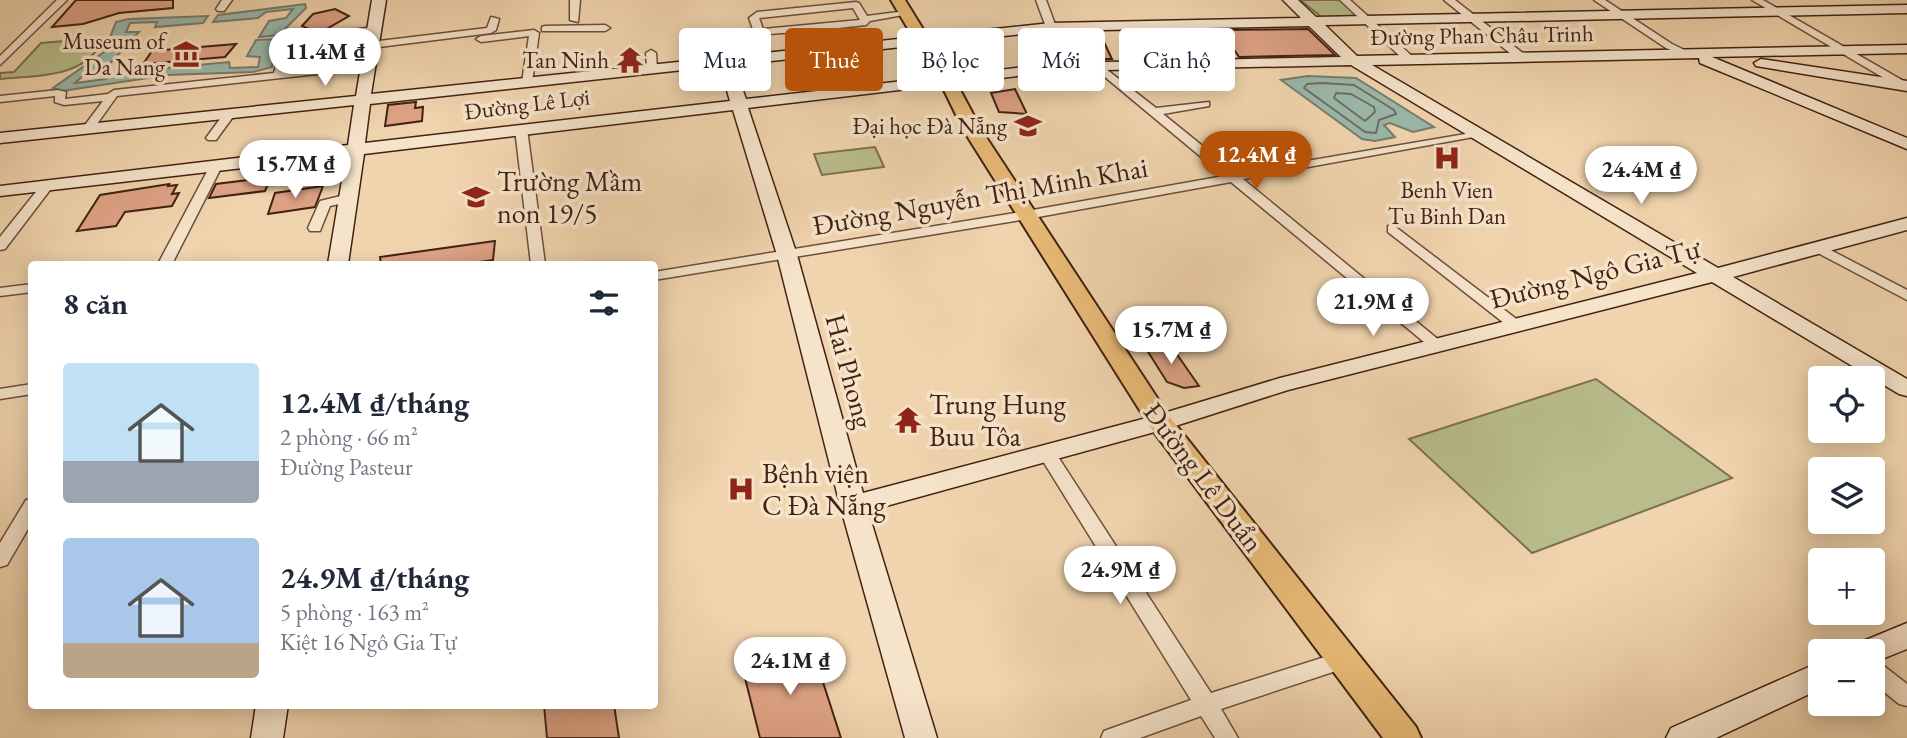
<!DOCTYPE html>
<html lang="vi">
<meta charset="utf-8">
<style>
:root{--surface:#fff;--page:#f2f2f3;--text:#1f2937;--muted:#747a83;--accent:#b45309}
body{margin:0;font-family:"EB Garamond",serif;background:var(--page);color:var(--text);height:100vh;display:flex;flex-direction:column;font-size:26px;white-space:nowrap}
*{box-sizing:border-box;margin:0}
p{font-size:23px;color:var(--muted)}
.icon{flex:none;width:38px;height:38px;fill:none;stroke:currentColor;stroke-width:2;stroke-linecap:round;stroke-linejoin:round}
.map{position:relative;flex:1;overflow:hidden}
.panel{position:absolute;left:28px;top:261px;width:630px;height:448px;display:flex;flex-direction:column;background:var(--surface);border-radius:7px;box-shadow:0 4px 18px #0003}
.panel>*{flex:none}
.hud{position:absolute;left:679px;top:28px;width:665px;height:63px;display:flex;gap:14px}
.fabs{position:absolute;left:1808px;top:366px;display:grid;gap:14px}
.fabs a{display:grid;place-items:center;width:77px;height:77px;border-radius:7px;background:var(--surface);box-shadow:0 4px 18px #0003;font-size:35px}
.price{position:absolute;translate:-50% -60px;padding:0 16px;border-radius:24px;background:#fff;color:#222;font-size:23px;line-height:46px;filter:drop-shadow(0 2px 4px #0008)}
.price::after{content:'';position:absolute;left:50%;top:42px;width:21px;height:16px;margin-left:-10px;background:inherit;clip-path:polygon(0 0,100% 0,50% 100%)}
.price.selected{background:var(--accent);color:#fff}
ul{padding:0;list-style:none}
li{display:flex;align-items:center;gap:21px;height:175px;padding:0 35px}
li span{display:grid;place-items:center;flex:none;width:196px;height:140px;border-radius:7px;color:#555}
li>.icon{margin-inline-start:auto}
span .icon{width:84px;height:84px;fill:#fffc;stroke-width:1}
li b{font-size:30px}
h2{display:flex;justify-content:space-between;align-items:center;height:84px;padding:0 35px;font-size:30px}
.chip{padding:0 24px;border-radius:7px;background:var(--surface);box-shadow:0 4px 18px #0003;font-size:24px;line-height:63px}
.chip.selected{background:var(--accent);color:#fff}
.map>svg:first-child{display:block}
</style>
<div class="map">
<svg width="1907" height="738" viewBox="0 0 1907 738">
<rect width="100%" height="100%" fill="#f0d4ad"/>
<filter id="stains"><feTurbulence type="fractalNoise" baseFrequency=".00286" numOctaves="4"/><feColorMatrix values="0 0 0 0 .2 0 0 0 0 .09 0 0 0 0 .02 0 0 0 .5 -.17"/></filter>
<radialGradient id="worn" r=".72"><stop offset=".6" stop-color="#630" stop-opacity="0"/><stop offset="1" stop-color="#630" stop-opacity=".3"/></radialGradient>
<path fill="#b8bd8b" stroke="#7e704f" stroke-width="2" d="M1300,0H1340L1360,17L1323,18Z
M104,38C86,79 38,75 0,79V73L14,72L41,43Z
M875,147L884,167L822,175L814,154Z
M1596,379L1732,478L1532,553L1409,439Z"/>
<path fill="#9ab8ab" stroke="#777c6e" stroke-width="2" d="M305,4L306,8L279,35L259,37L269,21L286,18L293,9L266,12L258,18L213,22L218,15Z
M208,16L203,23L155,27L157,22L130,23L126,32H139L104,70L87,72L75,83L106,79L115,73L229,62L230,68L258,67L260,57L247,56L256,40L276,39L272,67L253,72L168,75L62,91L53,88L104,52L116,22L128,19Z
M1308,76L1356,78L1434,127L1413,132L1390,123L1384,125L1395,137L1375,141L1362,139L1281,80Z"/>
<g fill="none" stroke-linecap="round" stroke-linejoin="round">
<path stroke="#6e6d5f" stroke-width="2" d="M1322,83L1354,85L1394,110L1396,114L1379,120L1376,133L1365,132L1304,88L1307,84Z
M1336,93L1351,94L1374,107L1375,112L1365,121L1334,98Z"/>
</g>
<path fill="#dea385" stroke="#432213" stroke-width="2" d="M76,0H173V8L119,13L83,24L52,27Z
M335,9L349,16L323,31H313L302,26L313,14Z
M1308,29L1335,55L1239,57L1221,30Z
M1081,33H1094L1097,40H1103L1112,59H1092Z
M236,44L225,57L143,64L152,51Z
M1015,89L1027,114L999,112L991,93Z
M416,102L415,108L423,107L422,121L385,126L388,105Z
M271,177L265,191L209,198L216,184Z
M169,184L168,186L177,185L172,194L179,193L172,206L125,212L116,226L77,231L100,195Z
M323,186L315,207L268,214L275,193Z
M495,241L493,260L466,264H381L380,257Z
M1169,343L1199,386L1184,388L1167,382L1145,347Z
M811,645L841,738H760L742,666Z
M544,705H614L619,738H547Z"/>
<g fill="none" stroke-linecap="round" stroke-linejoin="round">
<defs>
<path id="street" d="M57,0H67L0,65V56Z
M222,0H232L224,11H218L216,9Z
M570,0H580L578,22L570,20Z
M1036,0H1046L1056,27L1063,69L1054,67L1046,27Z
M1340,0H1350L1413,57V61H1405Z
M1444,0H1455L1524,54V58H1516Z
M1594,0H1605L1672,44L1693,54L1688,57L1666,48Z
M1752,0H1763L1907,83V87H1899Z
M856,2L859,3L867,16L898,12L903,15L870,21L866,25L819,30L827,51L822,54L817,51L809,31L727,37L722,34L727,31L753,29L749,18L757,12ZM853,8L860,20L763,29L759,18Z
M491,17L499,19L496,30L491,33L371,48L366,45L371,42L487,28Z
M545,26L605,25L610,28L605,31H542V27Z
M374,27L377,28V32L289,43L285,72L367,63L372,66L371,68L117,96L92,131L88,132L82,129L103,101L64,105L55,102V96L0,102V96L58,90L66,92L65,99L108,94L114,90L274,73L282,39Z
M534,30L539,33L532,82L527,85L522,82L529,36L481,42L476,39L481,36Z
M651,50L656,53L657,69L652,72L647,69L646,53Z
M1097,62L1156,108L1209,102V106L1163,114L1236,173L1483,131L1485,133L1479,136L1243,179L1440,341L1443,344L1440,347H1430L1231,182L1027,219L654,280V272L1027,211L1224,176L1093,67L1092,65Z
M225,112L235,114L216,140H208L206,138Z
M521,126L527,129L545,264H531L515,129Z
M216,162L222,166L172,264H158L210,166Z
M47,182L53,186L5,249L0,250V237L43,183Z
M349,194L353,195V201L330,206L320,231H310L308,228L320,201Z
M1393,225L1519,321L1521,324L1519,327H1509L1388,232V226Z
M1821,245L1907,290V300L1816,252L1814,249L1816,246Z
M32,284V292L0,296V288Z
M32,384V394L0,399V389Z
M1047,447L1053,449L1211,693L1344,651L1351,654L1355,660L1351,666L1221,709L1238,738H1215L1201,716L1140,738H1101L1104,731L1191,700L1038,453L1041,449Z
M32,499V522L7,565L0,567V543L26,500Z
M1872,660L1880,663L1907,684V706L1899,704L1872,682Z"/>
<path id="secondary" d="M372,0H386L371,94L1051,23L1301,18L1283,0H1298L1316,17L1907,5V13L1325,25L1357,56L1907,45V53L1712,57L1907,138V149L1700,63L1699,58L1372,65L1718,268L1907,218V230L1733,277L1907,379V396L1899,394L1712,282L1288,390L1169,428L868,511L937,738H905L840,505L777,255L733,110L364,154L348,264H328L346,156L0,196V186L348,145L354,105L0,143V133L356,96ZM1309,26L1341,57L1059,63L746,99L734,65L1051,31ZM1351,65L1697,273L1280,378L1154,416L863,493L797,255L748,108L1059,71ZM720,66L730,101L365,143L370,104Z
M1761,59L1907,81V91L1756,66L1754,63Z
M1907,623V649L1872,663V651H1857L1861,642Z
M1820,662V689L1716,738H1666L1671,728Z
M256,705H288L283,738H251Z"/>
<path id="primary" d="M891,0H905L958,86L982,131L1169,416L1416,727L1421,738H1383L1151,428L964,131L942,86Z"/>
</defs>
<use href="#street" stroke="#6e4e3a" stroke-width="3"/>
<use href="#secondary" stroke="#432213" stroke-width="3"/>
<use href="#primary" stroke="#432213" stroke-width="4"/>
<use href="#street" fill="#f5e3ca" fill-rule="evenodd"/>
<use href="#secondary" fill="#f5e3ca" fill-rule="evenodd"/>
<use href="#primary" fill="#e8ba76" fill-rule="evenodd"/>
</g>
<defs>
<symbol id="museum-bare" viewBox="-9 -9 18 18"><path d="M0-6L6-3V-2H-6V-3ZM-5-1h2V3h-2ZM-1-1h2V3h-2ZM3-1h2V3H3ZM-6 4H6V6H-6Z" fill="#8f2418" stroke="#f5e3ca" stroke-width="2.5" paint-order="stroke"/></symbol>
<symbol id="temple-bare" viewBox="-9 -9 18 18"><path d="M0-6L5-2H3V0L6.5 2.5H4V6H1.5V3h-3V6H-4V2.5H-6.5L-3 0V-2H-5Z" fill="#8f2418" stroke="#f5e3ca" stroke-width="2.5" paint-order="stroke"/></symbol>
<symbol id="university-bare" viewBox="-9 -9 18 18"><path d="M0-5L7-2L0 1L-7-2ZM-4 1L0 2.5L4 1V4Q0 6-4 4Z" fill="#8f2418" stroke="#f5e3ca" stroke-width="2.5" paint-order="stroke"/></symbol>
<symbol id="hospital-bare" viewBox="-9 -9 18 18"><path d="M-5-5h3v3.5h4V-5h3V5h-3V1.5h-4V5h-3Z" fill="#8f2418" stroke="#f5e3ca" stroke-width="2.5" paint-order="stroke"/></symbol>
<symbol id="school-bare" viewBox="-9 -9 18 18"><path d="M0-5L7-2L0 1L-7-2ZM-4 1L0 2.5L4 1V4Q0 6-4 4Z" fill="#8f2418" stroke="#f5e3ca" stroke-width="2.5" paint-order="stroke"/></symbol>
</defs>
<g fill-rule="evenodd">
<use href="#museum-bare" x="167" y="35" width="38" height="38"/>
<use href="#temple-bare" x="611" y="41" width="38" height="38"/>
<use href="#university-bare" x="1009" y="107" width="38" height="38"/>
<use href="#hospital-bare" x="1428" y="139" width="38" height="38"/>
<use href="#school-bare" x="457" y="178" width="38" height="38"/>
<use href="#temple-bare" x="889" y="401" width="38" height="38"/>
<use href="#hospital-bare" x="722" y="470" width="38" height="38"/>
</g>
<g text-anchor="middle" stroke-width="7" stroke-linejoin="round" paint-order="stroke">
<g font-size="23" fill="#432213" stroke="#f5e3ca">
<text transform="translate(1482 35) rotate(-1)" y="8">Đường Phan Châu Trinh</text>
<text transform="translate(527 104) rotate(-7)" y="8">Đường Lê Lợi</text>
</g>
<g font-size="23" fill="#432213" stroke="#f5e3ca" text-anchor="end">
<text x="165" y="49">Museum of<tspan x="165" dy="26">Da Nang</tspan></text>
<text x="609" y="68">Tan Ninh</text>
<text x="1007" y="134">Đại học Đà Nẵng</text>
<text x="1447" y="198" text-anchor="middle">Benh Vien<tspan x="1447" dy="26">Tu Binh Dan</tspan></text>
</g>
<g font-size="28" fill="#432213" stroke="#f5e3ca" text-anchor="start">
<text x="497" y="191">Trường Mầm<tspan x="497" dy="32">non 19/5</tspan></text>
<text x="929" y="414">Trung Hung<tspan x="929" dy="32">Buu Tôa</tspan></text>
<text x="762" y="483">Bệnh viện<tspan x="762" dy="32">C Đà Nẵng</tspan></text>
</g>
<g font-size="28" fill="#432213" stroke="#f5e3ca">
<text transform="translate(980 196) rotate(-10)" y="10">Đường Nguyễn Thị Minh Khai</text>
<text transform="translate(1595 273) rotate(-14)" y="10">Đường Ngô Gia Tự</text>
<text transform="translate(850 371) rotate(75)" y="10">Hai Phong</text>
<text transform="translate(1204 477) rotate(53)" y="10">Đường Lê Duẩn</text>
</g>
</g>
<rect width="100%" height="100%" filter="url(#stains)"/>
<rect width="100%" height="100%" fill="url(#worn)"/>
</svg>
<div class="fabs">
<a><svg class="icon" aria-label="locate" viewBox="0 0 24 24"><circle cx="12" cy="12" r="6"/><path d="M12 2v4M12 18v4M2 12h4M18 12h4"/></svg></a>
<a><svg class="icon" aria-label="layers" viewBox="0 0 24 24"><path d="M12 4l9 5-9 5-9-5zM3 14l9 5 9-5"/></svg></a>
<a>+</a>
<a>−</a>
</div>
<b class="price" style="left:325px;top:88px">11.4M ₫</b>
<b class="price selected" style="left:1256px;top:191px">12.4M ₫</b>
<b class="price" style="left:295px;top:200px">15.7M ₫</b>
<b class="price" style="left:1641px;top:206px">24.4M ₫</b>
<b class="price" style="left:1373px;top:338px">21.9M ₫</b>
<b class="price" style="left:1171px;top:366px">15.7M ₫</b>
<b class="price" style="left:1120px;top:606px">24.9M ₫</b>
<b class="price" style="left:790px;top:697px">24.1M ₫</b>
<div class="hud">
<a class="chip">Mua</a>
<a class="chip selected">Thuê</a>
<a class="chip">Bộ lọc</a>
<a class="chip">Mới</a>
<a class="chip">Căn hộ</a>
</div>
<section class="panel">
<h2>8 căn<svg class="icon" aria-label="filters" viewBox="0 0 24 24"><path d="M4 7h16M4 17h16"/><circle cx="9" cy="7" r="2"/><circle cx="15" cy="17" r="2"/></svg></h2>
<ul>
<li><span style="background:linear-gradient(#bfe0f5 70%,#9aa5b1 0)"><svg class="icon" aria-label="home" viewBox="0 0 24 24"><path d="M3 11l9-7 9 7M6 9v11h12V9"/></svg></span><div><b>12.4M ₫/tháng</b><p>2 phòng · 66 m²</p><p>Đường Pasteur</p></div></li>
<li><span style="background:linear-gradient(#a9c7e8 75%,#b9a48a 0)"><svg class="icon" aria-label="home" viewBox="0 0 24 24"><path d="M3 11l9-7 9 7M6 9v11h12V9"/></svg></span><div><b>24.9M ₫/tháng</b><p>5 phòng · 163 m²</p><p>Kiệt 16 Ngô Gia Tự</p></div></li>
</ul>
</section>
</div>
